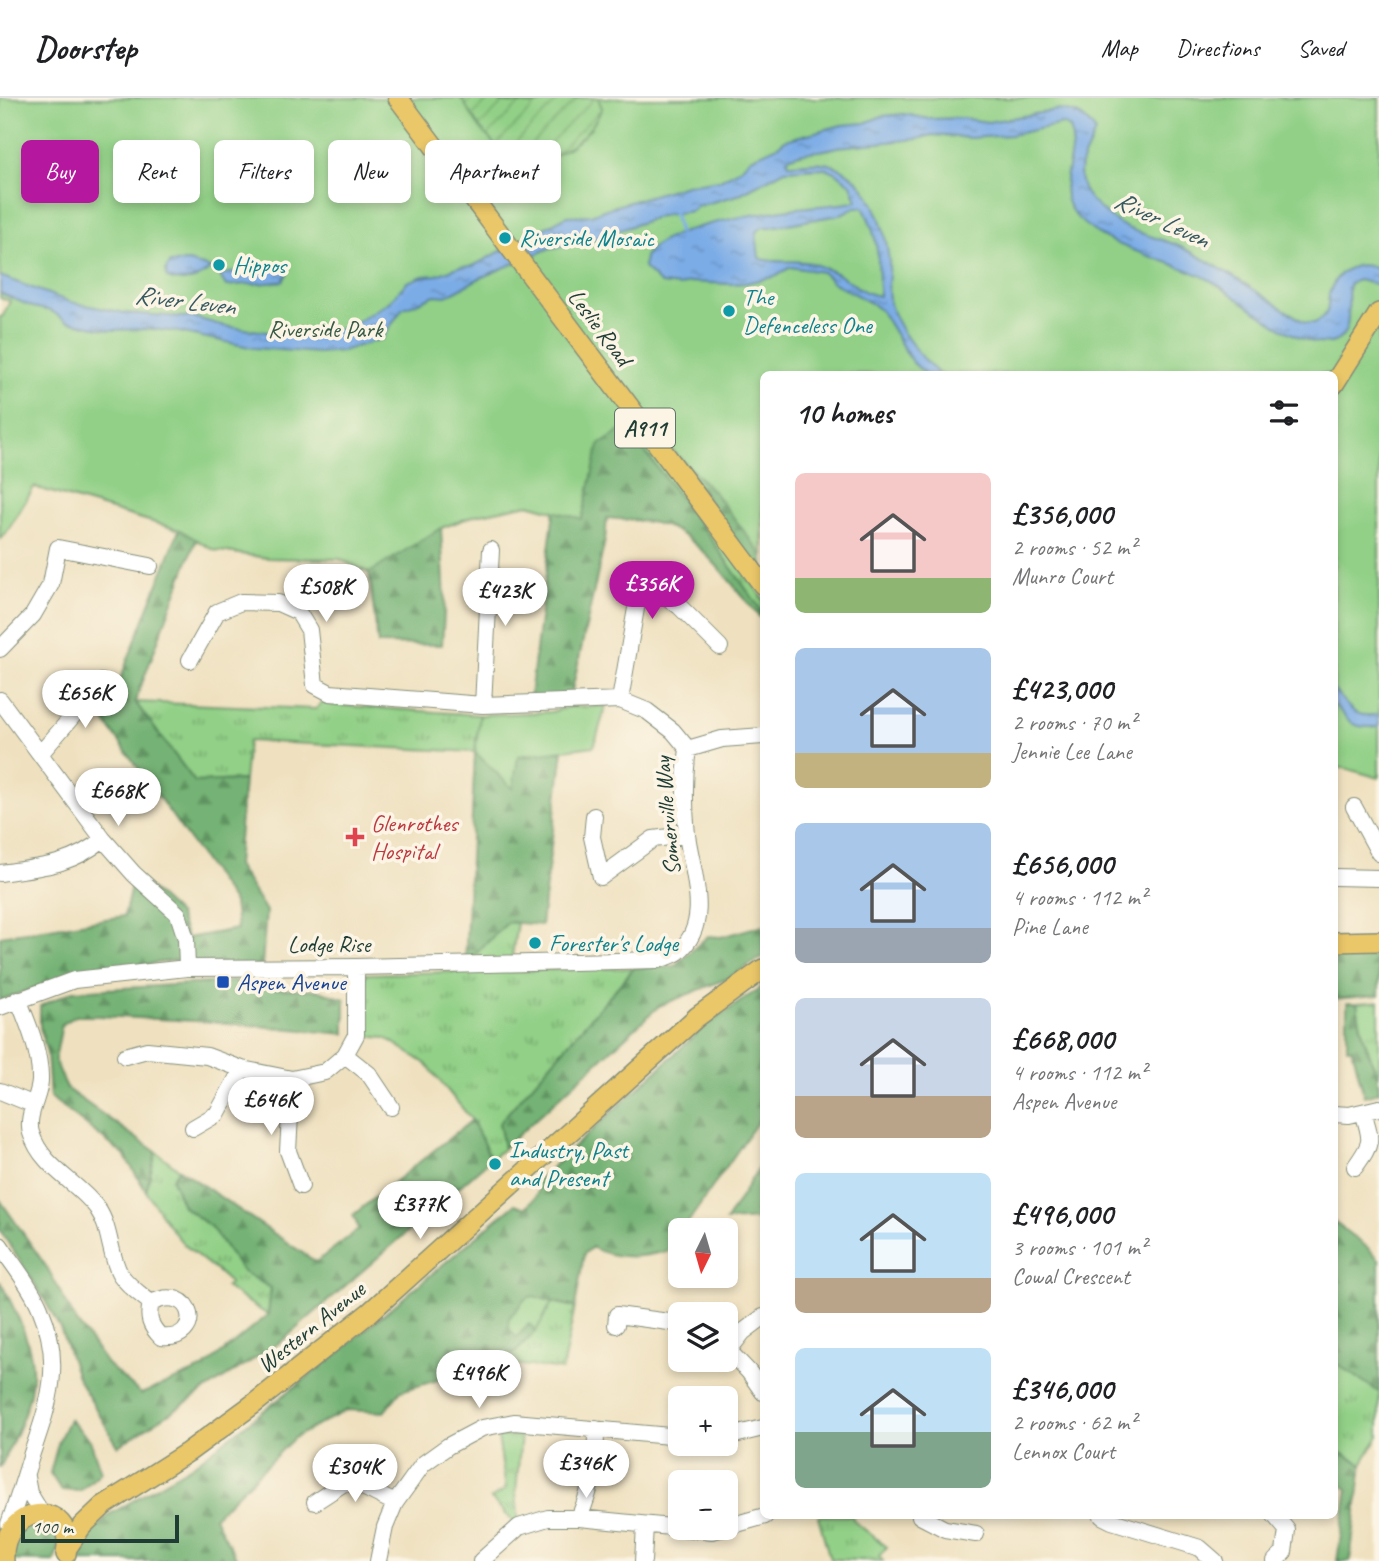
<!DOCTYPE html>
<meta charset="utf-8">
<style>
:root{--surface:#fff;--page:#f6f6f6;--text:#202124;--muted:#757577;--line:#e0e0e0;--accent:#b5179e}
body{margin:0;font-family:Caveat,sans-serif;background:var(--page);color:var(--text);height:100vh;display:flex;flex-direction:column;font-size:26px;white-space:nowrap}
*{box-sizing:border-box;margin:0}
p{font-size:23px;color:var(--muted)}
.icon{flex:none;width:38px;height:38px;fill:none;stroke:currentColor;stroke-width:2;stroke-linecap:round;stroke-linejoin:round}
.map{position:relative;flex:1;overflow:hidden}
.sheet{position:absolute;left:760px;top:273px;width:578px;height:1148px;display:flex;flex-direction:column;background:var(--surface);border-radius:10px;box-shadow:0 4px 10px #0003}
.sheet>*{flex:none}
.banner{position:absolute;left:21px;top:42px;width:634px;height:63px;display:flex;gap:14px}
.needle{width:46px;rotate:185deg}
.fabs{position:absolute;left:668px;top:1120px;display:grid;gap:14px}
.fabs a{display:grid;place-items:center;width:70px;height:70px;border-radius:10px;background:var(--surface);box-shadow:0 4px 10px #0003;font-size:35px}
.scale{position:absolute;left:21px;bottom:18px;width:158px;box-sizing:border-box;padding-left:7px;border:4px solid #1f3d34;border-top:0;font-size:19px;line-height:24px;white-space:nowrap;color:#1f3d34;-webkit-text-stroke:5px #fcf5e5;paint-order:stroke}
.price{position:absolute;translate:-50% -60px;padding:0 16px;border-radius:24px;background:#fff;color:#222;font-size:23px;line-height:46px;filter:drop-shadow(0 2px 4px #0008)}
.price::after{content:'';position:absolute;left:50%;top:42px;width:21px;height:16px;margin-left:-10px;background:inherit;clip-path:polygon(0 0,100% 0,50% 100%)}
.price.active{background:var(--accent);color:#fff}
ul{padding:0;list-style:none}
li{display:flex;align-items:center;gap:21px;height:175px;padding:0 35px}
li span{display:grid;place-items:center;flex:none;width:196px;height:140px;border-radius:10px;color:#555}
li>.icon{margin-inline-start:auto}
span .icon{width:84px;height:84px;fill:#fffc;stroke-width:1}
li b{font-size:30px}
h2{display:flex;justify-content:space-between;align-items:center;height:84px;padding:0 35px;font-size:30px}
.tag{padding:0 24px;border-radius:10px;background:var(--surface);box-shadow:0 4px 10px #0003;font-size:24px;line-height:63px}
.tag.active{background:var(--accent);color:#fff}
header{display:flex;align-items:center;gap:42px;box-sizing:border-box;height:98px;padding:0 35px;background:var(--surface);border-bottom:2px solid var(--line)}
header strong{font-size:33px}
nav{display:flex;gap:38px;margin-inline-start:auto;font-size:24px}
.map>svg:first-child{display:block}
</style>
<header>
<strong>Doorstep</strong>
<nav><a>Map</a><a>Directions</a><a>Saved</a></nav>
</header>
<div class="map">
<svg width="1379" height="1463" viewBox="0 0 1379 1463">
<defs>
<pattern id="grass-tufts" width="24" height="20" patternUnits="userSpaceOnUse" patternTransform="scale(1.75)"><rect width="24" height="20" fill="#92d087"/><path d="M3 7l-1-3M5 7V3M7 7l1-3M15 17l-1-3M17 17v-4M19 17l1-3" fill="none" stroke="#77aa6f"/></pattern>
<pattern id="forest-firs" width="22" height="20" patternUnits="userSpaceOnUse" patternTransform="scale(1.75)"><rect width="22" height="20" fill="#75b274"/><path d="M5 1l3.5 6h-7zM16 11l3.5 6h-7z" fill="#5f9260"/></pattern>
<pattern id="garden-furrows" width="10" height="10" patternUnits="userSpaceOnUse" patternTransform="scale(1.75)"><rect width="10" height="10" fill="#92d087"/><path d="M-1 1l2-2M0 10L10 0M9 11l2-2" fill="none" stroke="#77aa6f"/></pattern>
<pattern id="water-ripples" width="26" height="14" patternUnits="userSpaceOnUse" patternTransform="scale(1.75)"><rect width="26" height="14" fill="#7bace6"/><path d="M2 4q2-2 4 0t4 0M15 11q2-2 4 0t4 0" fill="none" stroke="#648dbb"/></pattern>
</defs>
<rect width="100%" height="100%" fill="#fcf5e5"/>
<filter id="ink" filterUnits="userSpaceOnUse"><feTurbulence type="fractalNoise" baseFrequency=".0143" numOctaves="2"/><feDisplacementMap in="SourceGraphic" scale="14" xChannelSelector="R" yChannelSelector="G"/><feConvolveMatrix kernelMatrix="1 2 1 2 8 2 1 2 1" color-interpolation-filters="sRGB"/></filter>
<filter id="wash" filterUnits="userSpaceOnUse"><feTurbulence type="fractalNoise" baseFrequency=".00686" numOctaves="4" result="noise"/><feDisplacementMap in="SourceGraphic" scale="28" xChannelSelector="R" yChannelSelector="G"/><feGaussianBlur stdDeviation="1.57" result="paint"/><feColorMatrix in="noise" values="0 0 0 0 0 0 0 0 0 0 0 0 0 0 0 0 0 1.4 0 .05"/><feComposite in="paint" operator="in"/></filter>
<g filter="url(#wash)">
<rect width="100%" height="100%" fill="#efe1c0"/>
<path fill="url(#grass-tufts)" stroke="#58865e" stroke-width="2" d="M601,283L763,500V515L703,430L627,330L599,347Z
M135,604L316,611L322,604L334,607L480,617L475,654L248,643L244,682L195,684Z
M508,824L517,825L511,865L465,866Z
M634,870L500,1025L504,1050L491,1061L472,1022L426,966L386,940L364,938L365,876Z
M1379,903V978C1368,955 1360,930 1357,905Z
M156,1054L179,1071L172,1081L183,1108L211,1129L243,1174L271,1190L268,1217L225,1189L230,1185C216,1171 200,1161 186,1148C170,1133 158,1111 146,1093Z
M552,1204L575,1209L562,1272L497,1264C528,1248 535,1233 552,1204Z
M1334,1264L1379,1294V1338L1362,1366L1334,1351Z
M521,1336L516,1395L519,1429L491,1401L506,1391L498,1339Z
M818,1418H851L855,1424L887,1449L879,1458L883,1463L830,1461Z"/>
<path fill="url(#forest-firs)" stroke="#4a7854" stroke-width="2" d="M0,245L600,346L626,329L703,430L763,515V523C739,496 707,449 676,433C656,422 629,422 607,420L605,442L570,602L529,606L554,413L528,406L476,417L441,430L445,501L442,547L378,546L369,475L340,461L268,460L214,452L196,442L135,604L195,684L244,682L237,767L266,813L262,868L187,870L186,861L76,876L0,902V838L124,818L134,776L178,816L187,840L237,831L234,805L104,622L179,432L34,389L8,432L0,441Z
M673,353L714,394L763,458V480Z
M563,653L541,827L508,824L465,866L475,654L512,690L518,658Z
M763,827V859L728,880L659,908L504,1050L499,1025L634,870L674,868L708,838L721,839Z
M1334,858H1379V897L1334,901Z
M257,882L277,891L316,892L345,901V936L214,924L99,918H76L62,926L55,962L67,991L156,1054L146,1093L124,1057L50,999L47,955L40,929V908L73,893Z
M763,888V1016L668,1153C643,1159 616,1163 592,1149L584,1156L575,1209L533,1199L516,1239L529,1226L536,1233L517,1253L497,1264L401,1293L384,1314L347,1312L295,1339L214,1419L238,1463H72L92,1434L107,1418L193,1367L327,1264L515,1106L525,1110L535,1100L539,1091L535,1085L705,928Z
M1347,905H1357C1359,921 1362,936 1367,950C1373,967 1379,976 1379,994L1364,998L1352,950H1347Z
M472,1022L491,1061L282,1243L118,1348L77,1279L61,1232L43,1199L0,1132V1102L48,1171L76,1223L107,1266L141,1296L202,1271L268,1217L271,1190L243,1174L211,1129L183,1108L172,1081L179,1071L316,1164L359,1131L353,1117Z
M763,1062V1121L726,1123Z
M1334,1124L1367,1149L1379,1161V1294L1334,1264Z
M0,1183C45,1267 41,1286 0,1370Z
M69,1321L90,1342L101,1374L80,1393L61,1392L50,1375L59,1342Z
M1334,1351L1362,1366L1350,1463H1337L1348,1391L1334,1383Z
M31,1423C55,1429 65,1438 54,1463L13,1462L10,1443Z"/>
<path fill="#92d087" stroke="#58865e" stroke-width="2" d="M0,0H1379V680L1344,670H1334V276H763V458L714,394L673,353L644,318L599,347L582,421L529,406L476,417L441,430L369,475L340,461L268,460L214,452L180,432L34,389L8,432L0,441V219L3,218L10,203L0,200Z
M606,608L594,648L518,658L513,691L475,654L480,617L551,614L569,609Z
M534,1198L552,1204L536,1233L529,1226L516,1240L509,1230V1220L526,1200Z"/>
<path fill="url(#garden-furrows)" stroke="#58865e" stroke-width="2" d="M461,0H496L500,4L533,7L555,0H598L602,10C586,48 554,57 520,75L479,29Z"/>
<path fill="url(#water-ripples)" stroke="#4d748d" stroke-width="2" fill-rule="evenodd" d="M1057,12C1075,13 1085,18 1095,33C1089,55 1075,63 1082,88C1086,101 1103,114 1114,122C1134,137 1161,139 1183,150C1226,171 1265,200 1306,225H1315C1318,223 1322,221 1324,218C1330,212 1327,205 1329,197C1335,173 1357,160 1379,172V187L1358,182L1349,186C1346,204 1355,236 1334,244C1301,256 1238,197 1208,181C1169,160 1098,150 1072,113C1054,89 1079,54 1070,30L1062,26L1011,37L971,40L932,37L918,41L837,49C820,55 802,52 787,61L789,66C802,66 820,62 832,67C871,80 885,126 889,163C890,177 886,192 890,206C898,233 920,258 939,276H926L912,264L881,213L871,205L834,185L822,174L790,169L777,178L746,185L730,186L690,184L680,188L661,186L644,170C644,167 644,163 645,159C659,129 766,114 798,110C818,107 838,108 857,103L851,86L835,74L824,70L785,72L738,97L698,108L691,113L660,118L580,146L550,150L480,180L446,198L435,197L402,211L382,241L342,253L319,255L254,250L179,234L152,231L109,232L67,223L51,213L33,209L0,195V178L70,204L125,215L196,220L224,228L273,235L312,236L347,230L389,204L407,184L423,178L437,177L458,169L473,168L567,118L591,117L606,111L686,87L720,82L739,72L751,60L778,48L785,42L842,27L865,25L882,18L904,16L930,21L960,20L988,24ZM856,109H863C879,138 879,165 879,198C863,196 853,185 840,177C832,173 822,169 814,166C796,160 776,167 759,160L756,134L763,129H771L839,117Z
M188,164L211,170C198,183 183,186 167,180L166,172L170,165Z
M265,170L289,172L283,183C264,187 246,185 226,188L220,178L233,174Z
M1334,592C1349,608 1353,622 1379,616V629C1349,630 1352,626 1334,606Z"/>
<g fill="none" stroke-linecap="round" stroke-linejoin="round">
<path stroke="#7bace6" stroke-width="3.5" d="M674,115L679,135"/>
</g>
</g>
<g filter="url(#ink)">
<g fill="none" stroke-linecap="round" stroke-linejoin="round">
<defs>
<path id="minor" d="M0,551L33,517L51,486L58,450L150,468
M0,602L103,741L134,776L178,816L186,841L187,870
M620,602L638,499L656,491L679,508L720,549
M483,607L491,452
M688,651L722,641L763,638
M40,656L102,584
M1354,709L1379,755
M594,718L592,739L601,779L653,741L687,737
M0,775C40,769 71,768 103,741
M1334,779L1379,780
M18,901C28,925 41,956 40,983C39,1000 26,1017 31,1035C42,1070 77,1083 97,1110C111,1130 109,1156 120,1176C128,1188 140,1196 151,1205C195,1183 205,1244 161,1239C150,1228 147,1220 151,1205
M0,909L74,882L187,870L356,869L658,862C663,860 673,858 678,854C713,825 692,774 687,737C684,708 684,679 688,651L673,633L647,613L620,602L483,607L330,595L315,587L309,532L298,514L278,505L241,504L217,514L190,562
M345,957L369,976L391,1009
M125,958L147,952L207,958L242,971L292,981L325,974L345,957L356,937V869
M292,981L288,1053L301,1088
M0,993L32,1006
M1334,1016L1349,1017L1379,1010
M193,1030L217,1016L242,971
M1355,1069C1373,1044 1372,1043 1363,1014
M0,1147C13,1167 31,1188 40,1210C63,1264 50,1303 32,1355C25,1379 17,1403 9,1426
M616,1227L617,1217L669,1224L681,1228
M726,1250L749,1274L763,1294
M729,1252L743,1234L763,1219
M726,1339L763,1330
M26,1379L29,1395L42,1416
M315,1404L344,1385L357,1386L395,1405
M920,1418L945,1431L976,1436
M1102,1418L1112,1423L1200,1450L1215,1463
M579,1420C593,1386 596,1367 596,1331
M726,1429L765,1418
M378,1463L385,1429L395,1405L423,1366L448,1348L482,1330L514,1324L681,1339
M481,1463L519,1429L548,1420H579L712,1433L724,1430
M643,1463L645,1428
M1275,1463L1284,1454L1287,1432L1275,1418"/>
<path id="major" d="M398,0L763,487
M1334,286L1379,215
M1334,844L1379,843
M67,1450L82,1428L103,1408L188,1354L255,1305L369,1215L697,919L763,871
M4,1463C0,1405 77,1399 66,1456"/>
</defs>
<use href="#minor" stroke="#878f7a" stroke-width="18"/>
<use href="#major" stroke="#878f7a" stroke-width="22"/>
<use href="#minor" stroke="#fff" stroke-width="16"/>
<use href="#major" stroke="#eac769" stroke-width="19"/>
</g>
</g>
<g fill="#0f9aa8" stroke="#fcf5e5" stroke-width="2.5">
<circle cx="505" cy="140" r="7"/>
<circle cx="219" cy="167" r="7"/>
<circle cx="729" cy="213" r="7"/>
<circle cx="535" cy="845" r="7"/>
<circle cx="495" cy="1066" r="7"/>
</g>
<path fill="#e0444e" stroke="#fcf5e5" stroke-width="2.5" d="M351.5 728.5h7v7h7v7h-7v7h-7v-7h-7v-7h7z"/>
<rect fill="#1a4fb4" stroke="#fcf5e5" stroke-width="2.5" x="216" y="877" width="14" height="14" rx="3.5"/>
<g text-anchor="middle" stroke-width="7" stroke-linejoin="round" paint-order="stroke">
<rect fill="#fcf5e5" stroke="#617469" stroke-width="2" x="615" y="310.5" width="60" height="39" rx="5"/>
<g font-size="23" font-weight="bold" fill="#1f3d34">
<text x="645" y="338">A911</text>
</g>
<g font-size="24" fill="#0d838f" stroke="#fcf5e5" text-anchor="start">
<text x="519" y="148">Riverside Mosaic</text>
<text x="233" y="175">Hippos</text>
<text x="743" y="207">The<tspan x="743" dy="28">Defenceless One</tspan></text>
<text x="549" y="853">Forester's Lodge</text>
<text x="509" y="1060">Industry, Past<tspan x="509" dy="28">and Present</tspan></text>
</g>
<g font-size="24" fill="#1f3d34" stroke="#fcf5e5">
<text transform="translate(600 229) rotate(53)" y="8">Leslie Road</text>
<text transform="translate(667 718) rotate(-95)" y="8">Somerville Way</text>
<text x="329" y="854">Lodge Rise</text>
<text transform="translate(311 1229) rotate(-39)" y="8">Western Avenue</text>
</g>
<g font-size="24" fill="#365a45" stroke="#fcf5e5">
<text x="325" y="239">Riverside Park</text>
</g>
<g font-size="24" fill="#be3a42" stroke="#fcf5e5" text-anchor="start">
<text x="371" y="733">Glenrothes<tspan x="371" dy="28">Hospital</tspan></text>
</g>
<g font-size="24" fill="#164399" stroke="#fcf5e5" text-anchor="start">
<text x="237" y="892">Aspen Avenue</text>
</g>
<g font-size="26" font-style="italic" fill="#365960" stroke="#fcf5e5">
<text transform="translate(1162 121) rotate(25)" y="9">River Leven</text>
<text transform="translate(185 202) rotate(7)" y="9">River Leven</text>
</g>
</g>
</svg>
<div class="fabs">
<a><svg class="needle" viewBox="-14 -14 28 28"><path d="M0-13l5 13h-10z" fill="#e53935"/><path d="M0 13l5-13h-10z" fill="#757577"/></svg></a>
<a><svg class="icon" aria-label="layers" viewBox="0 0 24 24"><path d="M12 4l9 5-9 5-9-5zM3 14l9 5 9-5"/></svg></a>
<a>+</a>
<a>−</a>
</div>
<div class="scale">100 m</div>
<b class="price active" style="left:652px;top:523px">£356K</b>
<b class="price" style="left:326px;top:526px">£508K</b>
<b class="price" style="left:505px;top:530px">£423K</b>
<b class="price" style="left:85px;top:632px">£656K</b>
<b class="price" style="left:118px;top:730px">£668K</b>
<b class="price" style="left:271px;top:1039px">£646K</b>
<b class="price" style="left:420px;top:1143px">£377K</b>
<b class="price" style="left:479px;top:1312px">£496K</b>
<b class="price" style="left:586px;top:1402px">£346K</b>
<b class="price" style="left:355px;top:1406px">£304K</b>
<div class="banner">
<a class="tag active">Buy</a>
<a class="tag">Rent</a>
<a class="tag">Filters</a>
<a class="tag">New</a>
<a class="tag">Apartment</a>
</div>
<section class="sheet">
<h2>10 homes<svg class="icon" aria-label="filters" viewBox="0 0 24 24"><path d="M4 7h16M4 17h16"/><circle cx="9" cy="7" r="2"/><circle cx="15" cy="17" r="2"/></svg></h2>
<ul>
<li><span style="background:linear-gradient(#f6c9c9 75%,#8fb573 0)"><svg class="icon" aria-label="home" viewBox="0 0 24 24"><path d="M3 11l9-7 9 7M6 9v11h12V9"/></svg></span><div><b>£356,000</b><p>2 rooms · 52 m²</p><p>Munro Court</p></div></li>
<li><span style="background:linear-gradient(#a9c7e8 75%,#c2b280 0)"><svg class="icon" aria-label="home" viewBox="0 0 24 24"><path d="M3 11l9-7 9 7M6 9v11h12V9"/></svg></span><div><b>£423,000</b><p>2 rooms · 70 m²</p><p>Jennie Lee Lane</p></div></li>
<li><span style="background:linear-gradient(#a9c7e8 75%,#9aa5b1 0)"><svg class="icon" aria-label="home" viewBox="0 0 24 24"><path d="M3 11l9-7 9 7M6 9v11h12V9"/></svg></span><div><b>£656,000</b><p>4 rooms · 112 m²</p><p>Pine Lane</p></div></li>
<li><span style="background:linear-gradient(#c9d6e8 70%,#b9a48a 0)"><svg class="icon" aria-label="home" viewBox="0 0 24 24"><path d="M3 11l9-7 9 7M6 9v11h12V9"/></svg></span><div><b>£668,000</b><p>4 rooms · 112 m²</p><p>Aspen Avenue</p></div></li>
<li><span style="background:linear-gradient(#bfe0f5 75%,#b9a48a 0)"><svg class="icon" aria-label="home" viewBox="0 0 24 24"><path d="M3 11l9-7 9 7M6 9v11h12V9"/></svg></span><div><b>£496,000</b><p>3 rooms · 101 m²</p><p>Cowal Crescent</p></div></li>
<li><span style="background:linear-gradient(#bfe0f5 60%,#7fa58c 0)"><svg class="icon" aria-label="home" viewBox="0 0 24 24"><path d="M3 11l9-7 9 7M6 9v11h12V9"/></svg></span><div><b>£346,000</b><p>2 rooms · 62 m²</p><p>Lennox Court</p></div></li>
</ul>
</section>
</div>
